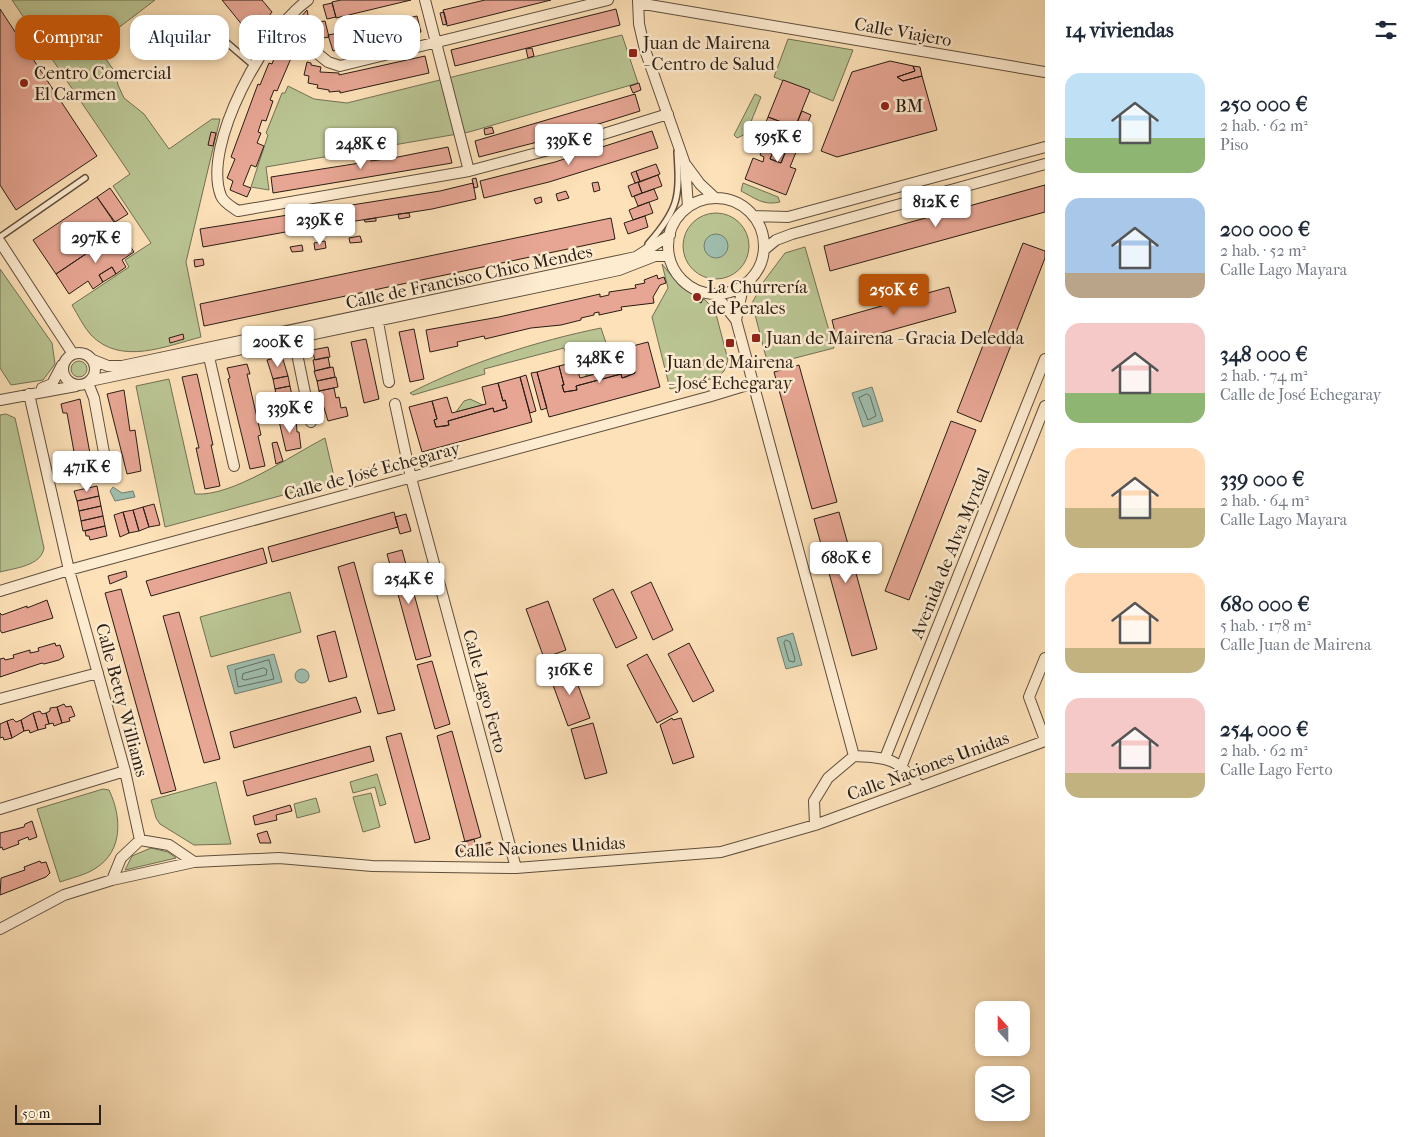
<!DOCTYPE html>
<html lang="es">
<meta charset="utf-8">
<style>
:root{--surface:#fff;--page:#f2f2f3;--text:#1f2937;--muted:#747a83;--accent:#b45309}
body{margin:0;font-family:"IM FELL French Canon",serif;background:var(--page);color:var(--text);height:100vh;display:flex;flex-direction:column;font-size:19px;white-space:nowrap}
*{box-sizing:border-box;margin:0}
p{font-size:16px;color:var(--muted)}
.icon{flex:none;width:28px;height:28px;fill:none;stroke:currentColor;stroke-width:2;stroke-linecap:round;stroke-linejoin:round}
.map{position:relative;flex:1;overflow:hidden}
.side{display:flex;flex-direction:column;background:var(--surface);width:375px}
.side>*{flex:none}
.top-card{position:absolute;left:15px;top:15px;width:475px;height:45px;display:flex;gap:10px}
.needle{width:32px;rotate:339deg}
.fabs{position:absolute;left:975px;top:1001px;display:grid;gap:10px}
.fabs a{display:grid;place-items:center;width:55px;height:55px;border-radius:10px;background:var(--surface);box-shadow:0 2px 8px #0003;font-size:25px}
.scale{position:absolute;left:15px;bottom:12px;width:86px;box-sizing:border-box;padding-left:5px;border:2px solid #2a1d14;border-top:0;font-size:14px;line-height:18px;white-space:nowrap;color:#2a1d14;-webkit-text-stroke:4px #feecd1;paint-order:stroke}
.price{position:absolute;translate:-50% -42px;padding:0 11px;border-radius:5px;background:#fff;color:#222;font-size:16px;line-height:32px;filter:drop-shadow(0 1px 2px #0008)}
.price::after{content:'';position:absolute;left:50%;top:30px;width:15px;height:11px;margin-left:-8px;background:inherit;clip-path:polygon(0 0,100% 0,50% 100%)}
.price.on{background:var(--accent);color:#fff}
ul{padding:0;list-style:none}
li{display:flex;align-items:center;gap:15px;height:125px;padding:0 20px}
li span{display:grid;place-items:center;flex:none;width:140px;height:100px;border-radius:15px;color:#555}
li>.icon{margin-inline-start:auto}
span .icon{width:60px;height:60px;fill:#fffc;stroke-width:1}
li b{font-size:21px}
h2{display:flex;justify-content:space-between;align-items:center;height:60px;padding:0 20px;font-size:21px}
.chip{padding:0 18px;border-radius:15px;background:var(--surface);box-shadow:0 2px 8px #0003;font-size:18px;line-height:45px}
.chip.on{background:var(--accent);color:#fff}
main{display:flex;flex:1;min-height:0}
.map>svg:first-child{display:block}
</style>
<main>
<div class="map">
<svg width="1045" height="1137" viewBox="0 0 1045 1137">
<rect width="100%" height="100%" fill="#fde1b8"/>
<filter id="stains"><feTurbulence type="fractalNoise" baseFrequency=".004" numOctaves="4"/><feColorMatrix values="0 0 0 0 .2 0 0 0 0 .09 0 0 0 0 .02 0 0 0 .5 -.17"/></filter>
<radialGradient id="worn" r=".72"><stop offset=".6" stop-color="#630" stop-opacity="0"/><stop offset="1" stop-color="#630" stop-opacity=".3"/></radialGradient>
<path fill="#bac493" stroke="#727054" d="M12,0H155L96,45L115,72L118,85L124,98L144,114L169,149L212,119H220L186,262L201,337C166,346 121,366 91,335C83,326 78,315 72,305L129,267L125,260L151,243L113,186L130,174Z
M622,35L638,83L469,132L266,167L269,190L251,187L268,135L266,133L282,93H285L288,86L314,99L347,103Z
M788,39L853,50L833,101L774,77Z
M755,94L761,97L746,134L737,138L734,135Z
M743,183L778,197L780,202C763,206 755,198 741,191Z
M683 246a33 33 0 1 1 66 0a33 33 0 1 1-66 0Z
M805,247L834,348L768,365L752,303L764,281L785,253Z
M662,264L680,286L705,300L711,306L716,314L728,360L724,371L718,377L670,389L652,317L668,288Z
M0,269L52,343L55,364L43,380L11,385L0,368Z
M601,328L606,343L566,355L564,348L484,369L485,374L413,395L410,393C468,363 537,341 601,328Z
M71 369a8 8 0 1 1 16 0a8 8 0 1 1-16 0Z
M598,364L611,369L585,377L593,366Z
M169,379L195,494C232,497 290,456 325,438L335,481L165,527L136,386Z
M470,399L483,405L456,412L464,401Z
M6,414L15,418L44,548C41,566 15,568 0,572V415Z
M290,592L301,632L211,657L200,617Z
M377,774L386,804L380,806L375,787L353,793L350,782Z
M216,782L231,844L194,845L160,824L156,818L151,800Z
M103,789L109,790C122,817 123,851 96,868C86,875 71,878 60,882L37,809Z
M371,793L380,827L363,832L353,797Z
M316,798L320,812L297,818L294,804Z
M151,848L168,852L176,858L125,870L132,856Z"/>
<path fill="#9fbeae" stroke="#707e70" d="M704 246a12 12 0 1 1 24 0a12 12 0 1 1-24 0Z
M872,387L883,421L863,427L852,393Z
M113,487L122,493L133,491L135,497L115,501L110,491Z
M793,633L802,665L786,669L777,638Z
M274,654L282,682L235,694L227,666Z
M295 676a7 7 0 1 1 14 0a7 7 0 1 1-14 0Z"/>
<g fill="none" stroke-linecap="round" stroke-linejoin="round">
<path stroke="#646e61" stroke-width="1" d="M867,394L870,396L876,416L868,420L859,398Z
M786,640L790,642L795,659L794,662L789,661L784,643Z
M269,660L274,679L238,687L235,670Z
M264,668L267,670L266,675L245,680L242,679L243,674Z"/>
</g>
<path fill="#e7a694" stroke="#2a1d14" d="M222,0H262L272,12L266,20L260,15L257,18L256,17L253,21L260,31L252,37Z
M341,0H411L336,18L332,2Z
M485,0H551L447,26L443,10Z
M332,3L336,17L327,19L323,5Z
M0,9L97,156L16,210L0,185Z
M616,9L620,25L455,66L451,50Z
M307,10L310,24L314,23L318,39L299,25V19Z
M444,12L447,24L443,25L440,13Z
M260,15L262,17L256,26L253,21Z
M417,16L421,32L344,52L340,35Z
M325,21L329,37L318,39L314,23Z
M339,33L343,49L333,51L328,35Z
M280,43L295,49L277,91L274,90L270,100L273,101L266,121L262,120L258,132L261,133L257,143L264,146L256,167L251,165L243,185L251,188L247,197L230,190L233,181L227,178L235,159L231,157L258,84L260,85L269,63L272,64Z
M532,48L534,56L528,58L526,49Z
M425,56L429,73L340,93V91L329,92V90L317,88L318,85L308,83L309,76L304,75L307,62L311,63V65L321,67L320,72L339,73V75Z
M890,61L913,66L915,71L897,77L903,81L922,76L937,130L837,157L821,151L852,72Z
M913,66L920,67L922,76L903,81L897,77L915,71Z
M783,80L810,90L795,127L768,117Z
M639,83L641,90L633,93L630,86Z
M635,94L640,111L557,137L479,157L475,141Z
M802,111L811,115L790,167L796,169L786,195L745,179L753,158L763,162L764,157L760,155L764,145L774,149L770,159L781,163Z
M768,117L795,127L781,163L770,159L774,149L764,145L766,141L763,140L765,134L762,132Z
M492,127L494,133L485,135L484,129Z
M652,131L658,148L549,182L484,198L480,181L555,162Z
M211,132L216,133L213,146L208,145Z
M448,147L452,163L273,193L271,177L360,163L359,158L370,156L371,161L393,158Z
M656,164L660,174L640,182L636,171Z
M636,171L640,182L635,183L631,173Z
M658,175L662,186L642,193L638,182Z
M476,178L478,187L474,188L472,179Z
M598,182L600,190L594,192L592,183Z
M638,182L642,193L632,197L628,186Z
M473,183L476,199L432,209L298,230L295,214L440,191Z
M1045,185V212L830,271L824,246Z
M110,188L128,214L115,222L97,197Z
M654,189L658,199L638,206L634,196Z
M566,191L569,198L558,201L556,194Z
M97,197L120,231L56,274L33,240Z
M541,197L542,202L536,204L534,199Z
M649,202L653,213L633,220L629,210Z
M409,213L410,217L399,219L398,214Z
M288,215L291,231L203,247L200,229Z
M645,216L648,227L628,234L624,223Z
M376,218V221L365,222L364,220Z
M611,218L615,239L204,326L200,304Z
M120,231L134,252L122,260L126,267L116,274L112,267L99,275L103,282L93,289L88,281L69,294L56,274Z
M360,236L362,242L350,243L349,238Z
M325,241L326,248L315,250L314,243Z
M1023,243L1045,251V258L981,422L957,412Z
M302,245L303,251L292,252L290,247Z
M203,259L204,265L195,267L194,260Z
M112,267L116,274L103,282L99,275Z
M657,275L658,279L664,277L666,283L660,285L653,297L654,303L621,307L622,310L599,315V312L594,313V315L581,318V320L561,325L531,328L485,339L484,336L457,342L458,346L430,352L426,330L499,317L600,294V297L609,295V292L636,288L635,285L645,283L644,280Z
M949,287L956,312L838,345L832,320Z
M693,295L703,299L701,303L692,298Z
M414,329L424,379L410,382L399,332Z
M183,334L184,339L170,343L169,338Z
M366,339L379,399L364,403L351,342Z
M648,342L660,387L549,417L537,372L559,366L564,385H562L564,392L577,390L576,386L621,374L622,378L626,377L635,373L633,365L630,366L625,348Z
M328,347L330,357L315,360L312,350Z
M625,348L630,366L633,365L635,373L622,378L621,374L576,386L577,390L564,392L562,385H564L559,366L575,362L580,378L614,369L610,352Z
M282,356L288,376L273,379L267,360Z
M328,357L330,367L315,371L313,360Z
M247,364L250,374H247L261,435L258,436L265,466L250,469L228,379L230,378L227,368Z
M799,365L837,502L812,509L774,372Z
M333,367L335,377L317,381L314,371Z
M537,372L547,408L541,410L531,373Z
M197,374L213,445H211L220,486L205,489L196,448H199L182,377Z
M526,375L536,411L530,413L520,377Z
M288,376L290,386L275,389L273,379Z
M336,377L338,387L319,391L317,381Z
M520,377L532,422L422,452L409,407L432,401L437,419L434,420L436,427L446,426L449,425L448,421L493,408L494,412L507,408L505,400L503,401L498,383Z
M498,383L503,401L505,400L507,408L494,412L493,408L448,421L449,425L436,427L434,420L437,419L432,401L447,397L452,413L486,404L482,387Z
M290,386L292,396L277,400L275,389Z
M334,388L336,398L339,397L341,408L346,407L348,416L328,421L319,391Z
M124,390L130,431L135,430L141,471L127,474L107,394Z
M292,396L294,417L279,421L277,400Z
M80,399L93,470L78,474L67,413H63L61,404Z
M294,417H296L297,432H299L301,448L286,451L279,421Z
M951,421L976,430L909,600L885,591Z
M277,442L283,461L276,464L272,443Z
M369,468L370,471L361,474L360,470Z
M97,486L99,496L77,501L74,491Z
M99,496L101,506L79,511L77,501Z
M154,504L160,525L149,527L143,507Z
M101,506L103,516L81,521L79,511Z
M143,507L149,527L139,531L133,510Z
M133,510L139,531L129,533L123,512Z
M123,512L129,533L120,537L114,515Z
M394,512L398,527L272,562L268,547Z
M839,512L877,649L852,656L814,519Z
M406,514L411,531L400,534L395,517Z
M103,516L105,526L83,531L81,521Z
M105,526L107,536L90,540L89,536H86L85,531Z
M263,548L267,563L151,596L146,581Z
M402,550L431,656L416,660L387,554Z
M354,562L395,710L378,714L338,567Z
M126,571L127,577L110,584L108,576Z
M651,582L673,630L653,640L631,592Z
M121,589L176,790L161,794L105,593Z
M613,589L637,638L616,648L593,599Z
M47,600L53,618L2,633L0,630V613L2,615L27,606V608Z
M548,601L566,650L544,658L526,609Z
M179,612L220,759L204,763L163,616Z
M335,631L347,677L329,682L317,636Z
M55,643L56,646L60,645L64,657L59,660L44,664L42,663L0,677V659L4,658L5,660L14,658L13,655L30,650V653L35,652L39,651L38,648Z
M689,643L714,691L693,702L668,654Z
M647,654L678,712L657,723L627,665Z
M432,661L450,724L435,729L417,665Z
M571,666L590,718L568,726L549,674Z
M356,697L361,712L234,748L230,732Z
M64,704L66,707L71,706L75,716L69,718L70,721L62,723L57,707Z
M57,707L62,723L54,726L53,723L49,724L46,713L50,711V708Z
M40,711L42,714L46,713L49,724L45,725L46,728L38,730L33,713Z
M33,713L38,730L30,733L29,730L24,731L21,720Z
M672,718L673,720L681,718L694,757L673,764L660,725Z
M13,719L16,722L21,720L24,731L12,738L7,721Z
M7,721L12,738L4,740L3,737L0,738V724Z
M593,723L607,773L585,779L571,729Z
M452,731L481,837L465,842L437,736Z
M401,733L430,839L415,843L386,737Z
M370,746L374,761L247,796L243,781Z
M290,805L292,811L276,815L277,820L255,825L253,816Z
M32,821L37,837L29,840L28,837L18,841L19,844L3,850L2,847L0,848V833L24,827L25,824Z
M267,831L271,843H260L257,834Z
M474,839L476,846L491,842L486,849L472,853L470,850L461,852L458,843Z
M40,861L41,863L46,862L50,873L46,877L0,895L1,878L25,870L24,867Z"/>
<g fill="none" stroke-linecap="round" stroke-linejoin="round">
<defs>
<path id="lane" d="M212,30L253,65
M0,237L85,178
M648,249V244C679,209 680,197 677,152"/>
<path id="street" d="M308,0C266,29 201,146 221,196C224,203 232,207 238,211L469,171L571,144L668,114
M425,0L469,171
M638,0L639,24L645,50L685,164L688,207
M638,3L1045,72
M282,25L328,62L340,66L608,0
M686,165L700,184L715,198
M668 246a48 48 0 1 1 96 0a48 48 0 1 1-96 0Z
M754,216L788,217L1045,147
M0,242L73,354
M765,249L776,240L792,234L1045,164
M716,295L736,320L854,756
M736,320L743,287
M378,322L389,382
M294,339L311,422
M63 369a16 16 0 1 1 32 0a16 16 0 1 1-32 0Z
M209,357L234,466
M93,360L108,366H122L636,257L670,235
M90,381L619,270L655,256H669
M88,383L94,398L105,458
M42,388L52,384L62,365
M29,394L69,570L125,771L140,840
M0,400L76,386
M395,404L411,478L516,868
M0,591L69,570L708,397L754,383
M1045,658L1029,697L1045,740
M0,699L98,673
M885,758L1045,359
M902,765L1045,406
M0,809L125,771
M815,825L814,801L828,778L854,756C890,758 896,758 920,786
M112,880L121,858L140,840L169,845L194,862
M0,929L64,895L112,880L194,862L279,858L372,866L516,868L721,852L815,825L1045,741"/>
</defs>
<use href="#lane" stroke="#5f4e3d" stroke-width="8"/>
<use href="#street" stroke="#5f4e3d" stroke-width="12"/>
<use href="#lane" stroke="#feecd1" stroke-width="5"/>
<use href="#street" stroke="#feecd1" stroke-width="10"/>
</g>
<g fill="#8f2418" stroke="#feecd1" stroke-width="2">
<rect x="628" y="48" width="10" height="10" rx="2.5"/>
<circle cx="24" cy="83" r="5"/>
<circle cx="885" cy="106" r="5"/>
<circle cx="697" cy="297" r="5"/>
<rect x="751" y="333" width="10" height="10" rx="2.5"/>
<rect x="725" y="338" width="10" height="10" rx="2.5"/>
</g>
<g text-anchor="middle" stroke-width="5" stroke-linejoin="round" paint-order="stroke">
<g font-size="18" fill="#2a1d14" stroke="#feecd1">
<text transform="translate(903 32) rotate(10)" y="6">Calle Viajero</text>
<text transform="translate(469 277) rotate(-12)" y="6">Calle de Francisco Chico Mendes</text>
<text transform="translate(372 471) rotate(-15)" y="6">Calle de José Echegaray</text>
<text transform="translate(950 553) rotate(-68)" y="6">Avenida de Alva Myrdal</text>
<text transform="translate(485 691) rotate(75)" y="6">Calle Lago Ferto</text>
<text transform="translate(122 700) rotate(75)" y="6">Calle Betty Williams</text>
<text transform="translate(928 766) rotate(-20)" y="6">Calle Naciones Unidas</text>
<text transform="translate(540 847) rotate(-3)" y="6">Calle Naciones Unidas</text>
</g>
<g font-size="18" fill="#2a1d14" stroke="#feecd1" text-anchor="start">
<text x="643" y="49">Juan de Mairena<tspan x="643" dy="21">- Centro de Salud</tspan></text>
<text x="34" y="79">Centro Comercial<tspan x="34" dy="21">El Carmen</tspan></text>
<text x="895" y="112">BM</text>
<text x="707" y="293">La Churrería<tspan x="707" dy="21">de Perales</tspan></text>
<text x="766" y="344">Juan de Mairena - Gracia Deledda</text>
<text x="730" y="368" text-anchor="middle">Juan de Mairena<tspan x="730" dy="21">- José Echegaray</tspan></text>
</g>
</g>
<rect width="100%" height="100%" filter="url(#stains)"/>
<rect width="100%" height="100%" fill="url(#worn)"/>
</svg>
<div class="fabs">
<a><svg class="needle" viewBox="-14 -14 28 28"><path d="M0-13l5 13h-10z" fill="#e53935"/><path d="M0 13l5-13h-10z" fill="#747a83"/></svg></a>
<a><svg class="icon" aria-label="layers" viewBox="0 0 24 24"><path d="M12 4l9 5-9 5-9-5zM3 14l9 5 9-5"/></svg></a>
</div>
<div class="scale">50 m</div>
<b class="price" style="left:778px;top:163px">595K €</b>
<b class="price" style="left:569px;top:166px">339K €</b>
<b class="price" style="left:361px;top:170px">248K €</b>
<b class="price" style="left:936px;top:228px">812K €</b>
<b class="price" style="left:320px;top:246px">239K €</b>
<b class="price" style="left:96px;top:264px">297K €</b>
<b class="price on" style="left:894px;top:316px">250K €</b>
<b class="price" style="left:278px;top:368px">200K €</b>
<b class="price" style="left:600px;top:384px">348K €</b>
<b class="price" style="left:290px;top:434px">339K €</b>
<b class="price" style="left:87px;top:493px">471K €</b>
<b class="price" style="left:846px;top:584px">680K €</b>
<b class="price" style="left:409px;top:605px">254K €</b>
<b class="price" style="left:570px;top:696px">316K €</b>
<div class="top-card">
<a class="chip on">Comprar</a>
<a class="chip">Alquilar</a>
<a class="chip">Filtros</a>
<a class="chip">Nuevo</a>
</div>
</div>
<section class="side">
<h2>14 viviendas<svg class="icon" aria-label="filters" viewBox="0 0 24 24"><path d="M4 7h16M4 17h16"/><circle cx="9" cy="7" r="2"/><circle cx="15" cy="17" r="2"/></svg></h2>
<ul>
<li><span style="background:linear-gradient(#bfe0f5 65%,#8fb573 0)"><svg class="icon" aria-label="home" viewBox="0 0 24 24"><path d="M3 11l9-7 9 7M6 9v11h12V9"/></svg></span><div><b>250 000 €</b><p>2 hab. · 62 m²</p><p>Piso</p></div></li>
<li><span style="background:linear-gradient(#a9c7e8 75%,#b9a48a 0)"><svg class="icon" aria-label="home" viewBox="0 0 24 24"><path d="M3 11l9-7 9 7M6 9v11h12V9"/></svg></span><div><b>200 000 €</b><p>2 hab. · 52 m²</p><p>Calle Lago Mayara</p></div></li>
<li><span style="background:linear-gradient(#f6c9c9 70%,#8fb573 0)"><svg class="icon" aria-label="home" viewBox="0 0 24 24"><path d="M3 11l9-7 9 7M6 9v11h12V9"/></svg></span><div><b>348 000 €</b><p>2 hab. · 74 m²</p><p>Calle de José Echegaray</p></div></li>
<li><span style="background:linear-gradient(#ffd9b3 60%,#c2b280 0)"><svg class="icon" aria-label="home" viewBox="0 0 24 24"><path d="M3 11l9-7 9 7M6 9v11h12V9"/></svg></span><div><b>339 000 €</b><p>2 hab. · 64 m²</p><p>Calle Lago Mayara</p></div></li>
<li><span style="background:linear-gradient(#ffd9b3 75%,#c2b280 0)"><svg class="icon" aria-label="home" viewBox="0 0 24 24"><path d="M3 11l9-7 9 7M6 9v11h12V9"/></svg></span><div><b>680 000 €</b><p>5 hab. · 178 m²</p><p>Calle Juan de Mairena</p></div></li>
<li><span style="background:linear-gradient(#f6c9c9 75%,#c2b280 0)"><svg class="icon" aria-label="home" viewBox="0 0 24 24"><path d="M3 11l9-7 9 7M6 9v11h12V9"/></svg></span><div><b>254 000 €</b><p>2 hab. · 62 m²</p><p>Calle Lago Ferto</p></div></li>
</ul>
</section>
</main>
